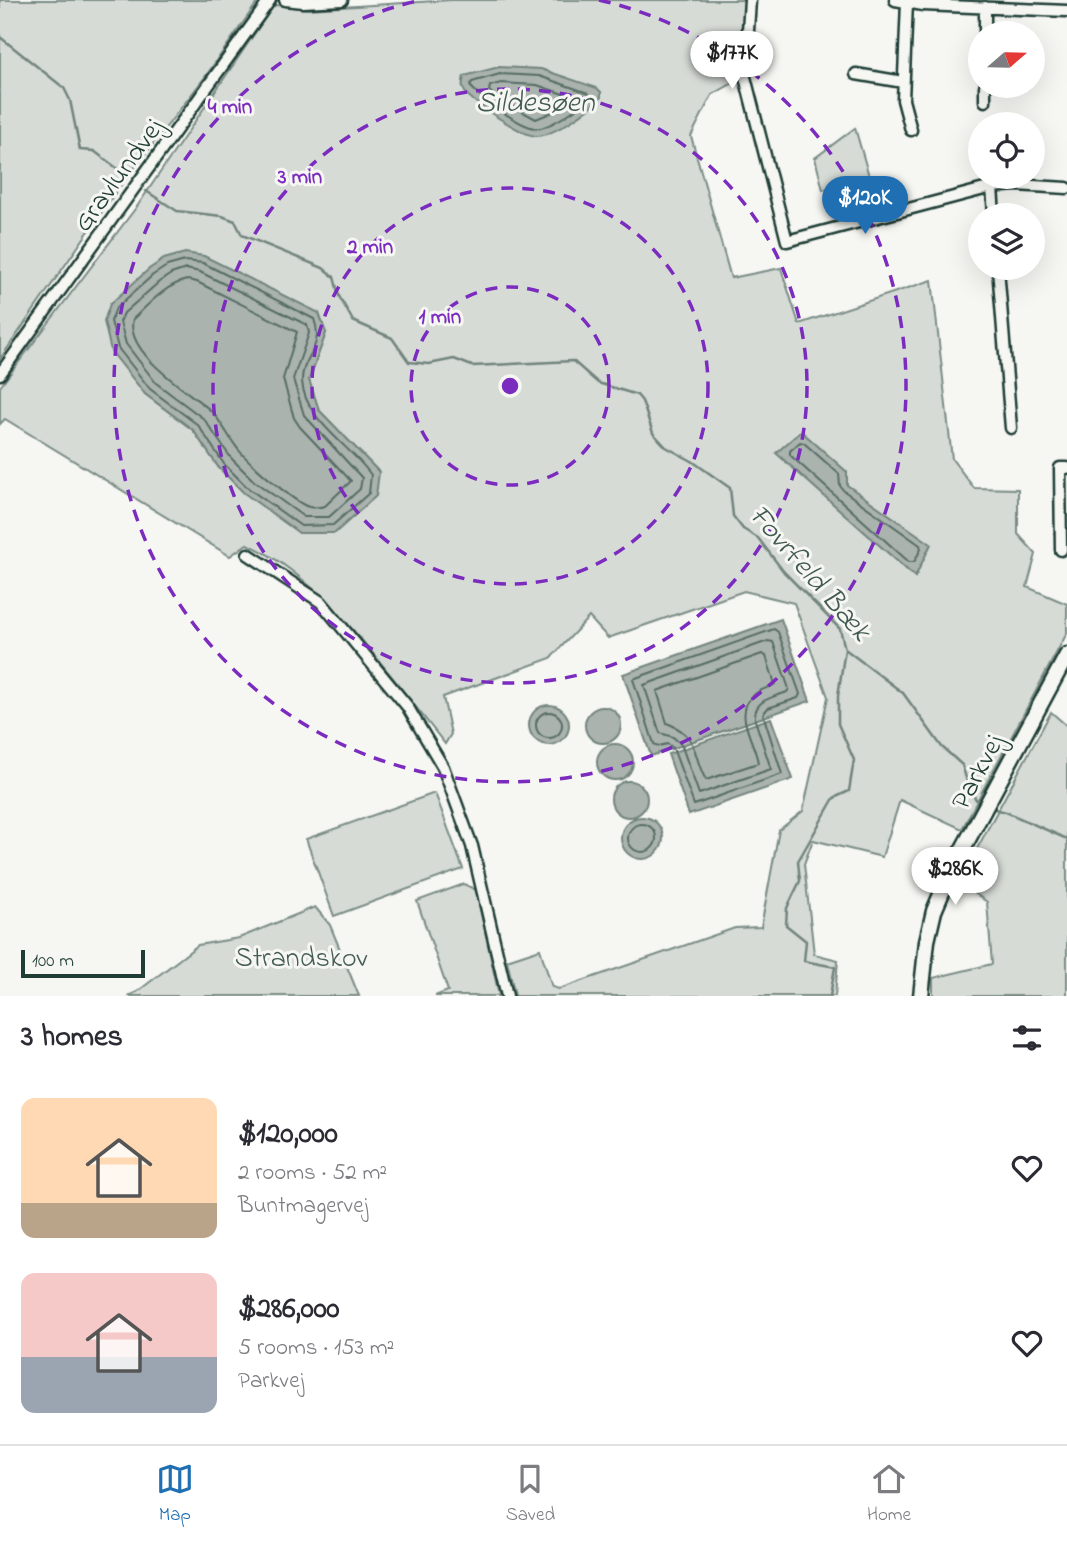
<!DOCTYPE html>
<meta charset="utf-8">
<style>
:root{--surface:#fff;--page:#f7f7f7;--text:#2b2b33;--muted:#7c7c81;--line:#e1e1e2;--accent:#1f6fb2}
body{margin:0;font-family:"Indie Flower",sans-serif;background:var(--page);color:var(--text);height:100vh;display:flex;flex-direction:column;font-size:26px;white-space:nowrap}
*{box-sizing:border-box;margin:0}
p{font-size:23px;color:var(--muted)}
.icon{flex:none;width:38px;height:38px;fill:none;stroke:currentColor;stroke-width:2;stroke-linecap:round;stroke-linejoin:round}
.map{position:relative;height:996px;overflow:hidden}
.sheet{display:flex;flex-direction:column;background:var(--surface);flex:1}
.sheet>*{flex:none}
.needle{width:46px;rotate:70deg}
.tools{position:absolute;left:968px;top:21px;display:grid;gap:14px}
.tools a{display:grid;place-items:center;width:77px;height:77px;border-radius:50%;background:var(--surface);box-shadow:0 7px 28px #0002;font-size:35px}
.scale{position:absolute;left:21px;bottom:18px;width:124px;box-sizing:border-box;padding-left:7px;border:4px solid #1f3d34;border-top:0;font-size:19px;line-height:24px;white-space:nowrap;color:#1f3d34;-webkit-text-stroke:5px #f6f6f2;paint-order:stroke}
.price{position:absolute;translate:-50% -60px;padding:0 16px;border-radius:24px;background:#fff;color:#222;font-size:23px;line-height:46px;filter:drop-shadow(0 2px 4px #0008)}
.price::after{content:'';position:absolute;left:50%;top:42px;width:21px;height:16px;margin-left:-10px;background:inherit;clip-path:polygon(0 0,100% 0,50% 100%)}
.price.on{background:var(--accent);color:#fff}
ul{padding:0;list-style:none}
li{display:flex;align-items:center;gap:21px;height:175px;padding:0 21px}
li span{display:grid;place-items:center;flex:none;width:196px;height:140px;border-radius:14px;color:#555}
li>.icon{margin-inline-start:auto}
span .icon{width:84px;height:84px;fill:#fffc;stroke-width:1}
li b{font-size:30px}
h2{display:flex;justify-content:space-between;align-items:center;height:84px;padding:0 21px;font-size:30px}
.tabs{display:flex;justify-content:space-around;align-items:center;height:98px;border-top:2px solid var(--line);background:var(--surface);font-size:19px;color:var(--muted)}
.tabs a{display:grid;justify-items:center;gap:4px}
.tabs .on{color:var(--accent)}
.map>svg:first-child{display:block}
</style>
<div class="map">
<svg width="1067" height="996" viewBox="0 0 1067 996">
<rect width="100%" height="100%" fill="#f6f6f2"/>
<filter id="ink" filterUnits="userSpaceOnUse"><feTurbulence type="fractalNoise" baseFrequency=".0143" numOctaves="2"/><feDisplacementMap in="SourceGraphic" scale="14" xChannelSelector="R" yChannelSelector="G"/><feConvolveMatrix kernelMatrix="1 2 1 2 8 2 1 2 1" color-interpolation-filters="sRGB"/></filter>
<g filter="url(#ink)">
<path fill="#d6dbd6" stroke="#7a8c85" stroke-width="2" fill-rule="evenodd" d="M0,0H259L205,77L118,189L0,359Z
M451,0H746L740,79L712,95L691,136L731,278L781,268L799,324L932,280L952,459L974,488L1018,489V534L1036,554L1027,587L1067,604V633L962,829L900,800L882,857L813,840L804,864L814,954L838,960L835,996H515L507,960L540,949L552,987L559,989L735,928L761,927L779,830L803,811L828,697L794,603L744,591L608,638L589,617L551,658L443,697L451,734L445,744C393,680 323,576 247,544L230,556L5,419L0,424V387L138,205L274,5L309,9ZM326,333L309,380L319,410L379,472L219,468L193,430L145,394Z
M855,128L869,176L823,190L815,158Z
M1051,712L1067,726V996H933V978L992,964L987,902L959,882Z
M435,793L463,869L334,916L306,839Z
M464,884L476,890L499,996H435L448,991L417,901Z
M315,907L330,925L359,996H128L137,992L198,945L239,938Z"/>
<path fill="#aab3ae" stroke="#72847d" stroke-width="2" d="M499,67L541,69L597,88L601,92V97C589,110 553,137 535,136C522,135 473,103 465,92C461,87 463,82 464,76Z
M185,253L204,256L319,313L326,333L309,380L319,410L379,472L376,496L335,533H299L244,493L219,468L193,430L145,394L111,351L104,321L110,304L149,269L164,259Z
M801,431L847,472V485L931,544L915,577L776,453Z
M781,619L810,701L651,756L623,674Z
M529 725a20 20 0 1 1 40 0a20 20 0 1 1-40 0Z
M585 725a18 18 0 1 1 36 0a18 18 0 1 1-36 0Z
M771,718L793,779L689,815L668,754Z
M597 762a18 18 0 1 1 36 0a18 18 0 1 1-36 0Z
M611 799a18 18 0 1 1 36 0a18 18 0 1 1-36 0Z
M621 838a21 21 0 1 1 42 0a21 21 0 1 1-42 0Z"/>
<g fill="none" stroke-linecap="round" stroke-linejoin="round">
<path stroke="#576c65" stroke-width="2" d="M500,74L539,76L588,93L591,97C581,106 547,131 534,128C518,125 481,98 470,86L472,82Z
M501,83L537,85L569,96L571,100L560,109L536,119L499,99L489,91L490,86Z
M185,261L203,263L314,319C325,348 301,358 302,381C304,420 351,446 371,475L369,493L333,525L301,526L248,488L224,464L198,425L150,389L118,348L111,321L116,308L153,275L167,266Z
M186,269L200,272L307,325L309,333L293,379L304,415L362,478L360,489L329,517H304L254,481L231,458L204,419L156,383L126,344L120,322L124,313L159,282L171,274Z
M187,280L197,282L297,332L283,379L294,418L300,427L351,481L325,506C321,507 314,508 309,507C296,504 247,461 238,449C228,437 221,420 210,410C188,391 124,353 133,319C149,304 165,285 187,280Z
M800,442L804,443L839,474L840,486L844,491L920,545L921,549L914,562H909L790,455V451Z
M774,629L778,632L800,694L798,698L768,708L763,714L782,774L694,805L673,748L668,744L658,746L654,744L633,679Z
M768,641L773,642L789,689L787,692C771,698 753,700 755,720L771,769L699,794L681,744L673,737L660,733L644,685Z
M762,654L766,656L775,684C769,688 761,689 755,694C731,712 755,741 758,763L706,780C691,754 701,737 667,723L657,691Z
M536 725a13 13 0 1 1 26 0a13 13 0 1 1-26 0Z
M628 838a14 14 0 1 1 28 0a14 14 0 1 1-28 0Z"/>
<path stroke="#72847d" stroke-width="2.5" d="M0,37L64,88L70,100L80,150L94,151L126,175
M146,191L177,211L222,216L235,221L242,235L323,268L334,277L339,296L353,321L392,338L409,362L429,364L454,359L472,366L573,361L598,383L637,395L642,401L653,433L666,447L692,461L730,488L733,516L743,529L758,538L784,572L840,629L845,649L903,693L942,747L962,765L969,788L977,801L982,803
M991,808L1006,812L1067,839
M830,996L835,967L804,961L806,941L786,925L787,908L800,881L798,861L834,798L849,791L854,760L838,724V696L845,649"/>
<defs>
<path id="street" d="M285,0L303,2L342,0
M750,0L745,77L787,241L992,187L1016,185L1067,188
M895,0L923,5L1067,11
M907,2L903,100L911,130
M985,7V33
M856,74L903,82
M985,86V101
M992,187L994,215
M998,268L1011,428
M0,374L270,0
M1061,550L1060,468H1067
M248,554L321,602L407,706L443,767L472,846L507,996"/>
<path id="secondary" d="M921,996L927,941L934,911L951,871L1067,655"/>
</defs>
<use href="#street" stroke="#1f3d34" stroke-width="15"/>
<use href="#secondary" stroke="#1f3d34" stroke-width="19"/>
<use href="#street" stroke="#f6f6f2" stroke-width="10"/>
<use href="#secondary" stroke="#f6f6f2" stroke-width="14"/>
</g>
</g>
<g fill="none" stroke="#7b2cbf" stroke-width="3.5" stroke-dasharray="12 9">
<circle cx="510" cy="386" r="99"/>
<circle cx="510" cy="386" r="198"/>
<circle cx="510" cy="386" r="297"/>
<path d="M599 0A396 396 0 1 1 421 0"/>
</g>
<g text-anchor="middle" stroke-width="6" stroke-linejoin="round" paint-order="stroke">
<g font-size="28" fill="#1f3d34" stroke="#f6f6f2">
<text transform="translate(117 174) rotate(-54)" y="10">Gravlundvej</text>
<text transform="translate(976 771) rotate(-62)" y="10">Parkvej</text>
</g>
<g font-size="28" fill="#445d54" stroke="#f6f6f2">
<text x="301" y="966">Strandskov</text>
</g>
<g font-size="30" font-style="italic" fill="#425a52" stroke="#f6f6f2">
<text x="535" y="111">Sildesøen</text>
<text transform="translate(811 572) rotate(49)" y="10">Fovrfeld Bæk</text>
</g>
</g>
<circle cx="510" cy="386" r="10" fill="#7b2cbf" stroke="#f6f6f2" stroke-width="3.5"/>
<g font-size="21" text-anchor="middle" font-weight="bold" fill="#7b2cbf" stroke="#f6f6f2" stroke-width="6" stroke-linejoin="round" paint-order="stroke">
<text x="230" y="113">4 min</text>
<text x="300" y="183">3 min</text>
<text x="370" y="253">2 min</text>
<text x="440" y="323">1 min</text>
</g>
</svg>
<div class="tools">
<a><svg class="needle" viewBox="-14 -14 28 28"><path d="M0-13l5 13h-10z" fill="#e53935"/><path d="M0 13l5-13h-10z" fill="#7c7c81"/></svg></a>
<a><svg class="icon" aria-label="locate" viewBox="0 0 24 24"><circle cx="12" cy="12" r="6"/><path d="M12 2v4M12 18v4M2 12h4M18 12h4"/></svg></a>
<a><svg class="icon" aria-label="layers" viewBox="0 0 24 24"><path d="M12 4l9 5-9 5-9-5zM3 14l9 5 9-5"/></svg></a>
</div>
<div class="scale">100 m</div>
<b class="price" style="left:732px;top:91px">$177K</b>
<b class="price on" style="left:865px;top:236px">$120K</b>
<b class="price" style="left:955px;top:907px">$286K</b>
</div>
<section class="sheet">
<h2>3 homes<svg class="icon" aria-label="filters" viewBox="0 0 24 24"><path d="M4 7h16M4 17h16"/><circle cx="9" cy="7" r="2"/><circle cx="15" cy="17" r="2"/></svg></h2>
<ul>
<li><span style="background:linear-gradient(#ffd9b3 75%,#b9a48a 0)"><svg class="icon" aria-label="home" viewBox="0 0 24 24"><path d="M3 11l9-7 9 7M6 9v11h12V9"/></svg></span><div><b>$120,000</b><p>2 rooms · 52 m²</p><p>Buntmagervej</p></div><svg class="icon" aria-label="heart" viewBox="0 0 24 24"><path d="M12 20l-8-8c-3-5 5-10 8-4 3-6 11-1 8 4z"/></svg></li>
<li><span style="background:linear-gradient(#f6c9c9 60%,#9aa5b1 0)"><svg class="icon" aria-label="home" viewBox="0 0 24 24"><path d="M3 11l9-7 9 7M6 9v11h12V9"/></svg></span><div><b>$286,000</b><p>5 rooms · 153 m²</p><p>Parkvej</p></div><svg class="icon" aria-label="heart" viewBox="0 0 24 24"><path d="M12 20l-8-8c-3-5 5-10 8-4 3-6 11-1 8 4z"/></svg></li>
</ul>
</section>
<nav class="tabs">
<a class="on"><svg class="icon" aria-label="map" viewBox="0 0 24 24"><path d="M3 6l6-2 6 2 6-2v14l-6 2-6-2-6 2zM9 4v14M15 6v14"/></svg>Map</a>
<a><svg class="icon" aria-label="saved" viewBox="0 0 24 24"><path d="M7 4h10v16l-5-4-5 4z"/></svg>Saved</a>
<a><svg class="icon" aria-label="home" viewBox="0 0 24 24"><path d="M3 11l9-7 9 7M6 9v11h12V9"/></svg>Home</a>
</nav>
